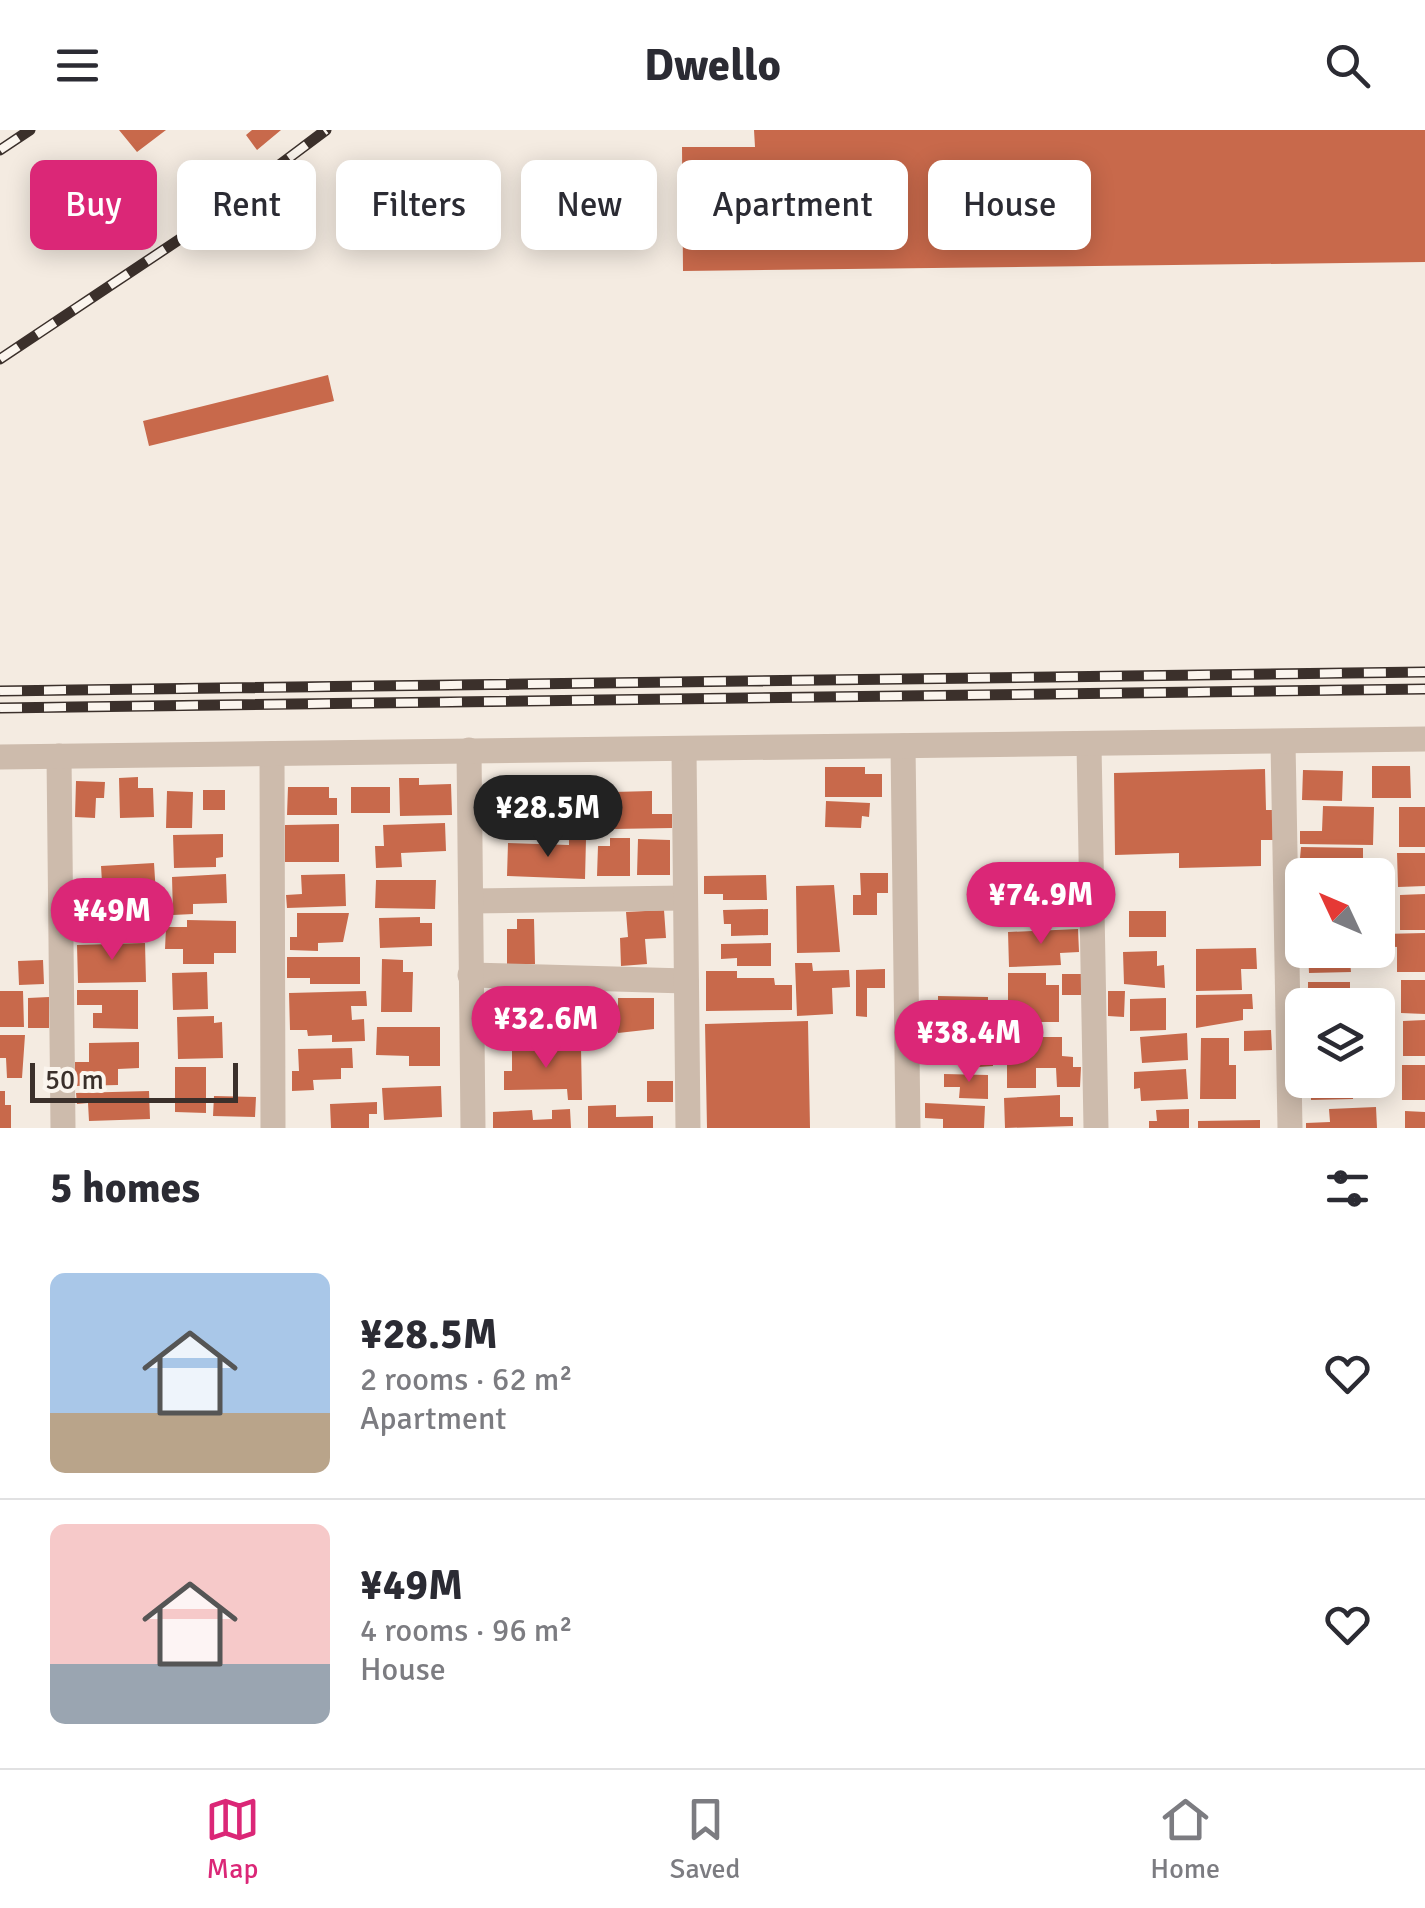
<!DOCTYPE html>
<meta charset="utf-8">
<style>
:root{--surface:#fff;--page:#f2f2f3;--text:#2b2b33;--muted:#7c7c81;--line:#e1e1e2;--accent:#db2777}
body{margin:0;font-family:Signika,sans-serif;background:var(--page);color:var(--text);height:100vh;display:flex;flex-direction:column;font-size:38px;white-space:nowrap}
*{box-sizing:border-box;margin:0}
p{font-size:32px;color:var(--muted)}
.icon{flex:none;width:55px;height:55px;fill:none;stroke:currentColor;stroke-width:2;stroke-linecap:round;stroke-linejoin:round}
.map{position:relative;height:998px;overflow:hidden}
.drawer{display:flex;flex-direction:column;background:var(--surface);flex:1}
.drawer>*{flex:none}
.top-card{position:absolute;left:30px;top:30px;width:1365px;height:90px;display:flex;gap:20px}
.needle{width:65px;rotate:314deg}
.fabs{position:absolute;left:1285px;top:728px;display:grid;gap:20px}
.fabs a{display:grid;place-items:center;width:110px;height:110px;border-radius:15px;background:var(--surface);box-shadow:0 5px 25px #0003;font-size:50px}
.scale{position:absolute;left:30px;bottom:25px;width:208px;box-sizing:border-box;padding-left:10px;border:5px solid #3b302b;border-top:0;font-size:28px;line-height:35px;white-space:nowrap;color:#3b302b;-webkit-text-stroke:8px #fbf5ee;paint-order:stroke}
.price{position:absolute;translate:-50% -85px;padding:0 22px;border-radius:35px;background:var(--accent);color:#fff;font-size:32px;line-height:65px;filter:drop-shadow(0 2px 5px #0008)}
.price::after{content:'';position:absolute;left:50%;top:60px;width:30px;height:22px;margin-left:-15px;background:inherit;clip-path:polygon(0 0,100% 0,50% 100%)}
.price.on{background:#222;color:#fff}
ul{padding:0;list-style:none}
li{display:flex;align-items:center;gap:30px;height:250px;padding:0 50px}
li+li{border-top:2px solid var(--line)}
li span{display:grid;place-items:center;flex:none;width:280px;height:200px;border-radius:15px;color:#555}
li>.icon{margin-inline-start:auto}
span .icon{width:120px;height:120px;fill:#fffc;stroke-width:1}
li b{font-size:42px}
h2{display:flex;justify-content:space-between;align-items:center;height:120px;padding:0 50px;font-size:42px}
.pill{padding:0 35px;border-radius:15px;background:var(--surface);box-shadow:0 5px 25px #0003;font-size:35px;line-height:90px}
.pill.on{background:var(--accent);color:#fff}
header{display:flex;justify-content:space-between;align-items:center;height:130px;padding:0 50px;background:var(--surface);font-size:45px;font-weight:800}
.dock{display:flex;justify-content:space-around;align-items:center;height:140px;border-top:2px solid var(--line);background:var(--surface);font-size:28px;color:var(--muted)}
.dock a{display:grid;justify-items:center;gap:5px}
.dock .on{color:var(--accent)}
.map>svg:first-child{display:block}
</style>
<header><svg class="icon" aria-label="menu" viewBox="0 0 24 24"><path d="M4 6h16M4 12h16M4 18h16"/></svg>Dwello<svg class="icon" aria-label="search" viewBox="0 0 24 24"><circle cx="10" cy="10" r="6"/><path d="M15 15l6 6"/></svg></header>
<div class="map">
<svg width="1425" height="998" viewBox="0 0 1425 998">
<rect width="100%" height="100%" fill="#f4ebe1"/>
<path fill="#c8694b" d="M119,0H166L137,22Z
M252,0H281L257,20L246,5Z
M754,0H1425V132L683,141L682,17H755Z
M328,245L334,271L149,316L143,291Z
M1372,636H1410L1411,668H1372Z
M825,637H865V644H882V667H825Z
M1265,639L1266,680H1273L1274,710H1261V736L1179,738V723L1115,725L1114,643Z
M1303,640L1343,641L1342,671L1302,670Z
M138,647V658H153L154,687L120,688L119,648Z
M399,648H419V655L451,654L452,685L400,686Z
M76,651L105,652L104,668H96L95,688L75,687Z
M288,657H329V668H337V685H287Z
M351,657H390V683H351Z
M604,659V697L574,698V660Z
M203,660H225V680H203Z
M167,661L193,662L192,698H166Z
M652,661V684H672V698L613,699V662Z
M826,671L870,673L869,687L862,686L861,698L825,697Z
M1323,676L1374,677L1373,715L1300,714V701H1322Z
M1399,677H1425V717H1399Z
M445,693L446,721L401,723L402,737L376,738L375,716H384L383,695Z
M339,694V732H285V695Z
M223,704V727L216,728V737L174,738L173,705Z
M569,708L586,709L585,749L507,746L508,713L569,715Z
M610,708H630V746H597L598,716H610Z
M638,709L670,710V745H637Z
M1301,717L1363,718V737H1351V745H1310V728H1300Z
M1397,723H1425V756L1398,757Z
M154,733L156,765L103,768L101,736Z
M860,743H888V763H877V785H853V765H861Z
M226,744L227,773L193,774V784L173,785L172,747Z
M345,744L346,776L287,778L286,765L302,764L301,745Z
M766,745L767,770H723V764H704V746Z
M376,750H436L435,779L375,778Z
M834,755L840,822L797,823L796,756Z
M1013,758L1061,759V770H1076V792H1013Z
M1425,764V800H1400V765Z
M156,777L157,806L78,807L77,790H89V779Z
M768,779V805L731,806V794H724L723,780Z
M664,780L666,808L645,809L647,834L621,836L620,808L628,807L626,782Z
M1129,781H1166V807H1129Z
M297,783H349L343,812L318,813V821L290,820V807H297Z
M420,787V793H432V816L380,818L379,788Z
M517,789H534L535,834L507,835V799H517Z
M187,790L236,791V823H214V834H183V819H165L166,797H187Z
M1078,799L1079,822L1060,823L1061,835L1009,837L1008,802Z
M1425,803V842H1397V817L1383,816V804Z
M145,813L146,852L78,853L77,815Z
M771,813V836H737V828L721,829V814Z
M1256,818L1257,839H1241L1242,860L1196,861V819Z
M1308,820H1357V831H1350L1351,842L1309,843Z
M1157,821V836L1164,835L1165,858L1124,854L1123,822Z
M287,827H360V854H310V848H287Z
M382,829L403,830V842H413L412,882H381Z
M43,830L44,854L19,855L18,831Z
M795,833H812L813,841L849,840L850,857L832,858L833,884L797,886Z
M885,839V858H867V887L856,886V840Z
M706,841H737V848H774L775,855H792V880L706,881Z
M207,842L208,879L173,880L172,843Z
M1008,843H1046V855H1059V892H1033V900H1008Z
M1062,844H1081V865H1062Z
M1401,850H1425V884L1401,883Z
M1308,852H1350V875H1308Z
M77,860H138V899L93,898V883H102V875H77Z
M0,861H23L24,897H0Z
M366,861L367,876H351L352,890L364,889L365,911L332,912V905L308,906L307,900H290L289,863Z
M1108,861H1125L1124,887L1108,886Z
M1252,864L1253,879H1243V890L1196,898V865Z
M570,865L571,901L531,907L530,866Z
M938,866L988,867V890L974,889L973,910H927L928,885H938Z
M1357,866H1383V882H1378V875H1357Z
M49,867V898H28V868Z
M610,867L611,900H595V905H586V912L576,913V868Z
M523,868L525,904L490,909L489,870Z
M618,868H654V899L618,903Z
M1166,868V900L1130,901V869Z
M214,886V893L222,892L223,928L178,929L177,887Z
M1425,890V926H1403V891Z
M808,891L810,998H707L705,894Z
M377,897H440V936H409V926L376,925Z
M1271,900L1272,920L1244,921V901Z
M1187,903L1188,930L1142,933L1140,907Z
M0,905H25L22,948H7L6,928H0Z
M1007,907H1062V926L1073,927V937H1081L1080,957H1057L1056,938H1036V958H1007Z
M1201,908H1229V935H1236V969H1200Z
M139,912V938L118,939V955L75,956V932H89V913Z
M992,912L993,936L963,938L962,929L945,930L944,915Z
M581,917L582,970H568L567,959L504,960V941H512V919Z
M352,918L353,938H341V949L313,950L314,960L292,961V941H299L298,919Z
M1402,935H1425V970H1402Z
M175,937H206V983L175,982Z
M1186,939L1188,969L1141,971L1140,958L1134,959V942Z
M944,944L988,945V969L959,968L960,957H944Z
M1311,950H1353V969L1311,970Z
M647,951H673V972H647Z
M441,956L442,987L384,990L382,958Z
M0,961H5V975H11V998H0Z
M149,961L150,989L89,991L88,973L77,974L76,963Z
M1060,965V987H1073V996L1005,998L1004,968Z
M214,966L256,967L255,987L213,986Z
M377,972V984H369V998H331L330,974Z
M925,973L985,976L984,998H943V989L925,988Z
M616,975V987L653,986V998H588V976Z
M1376,977L1377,998H1306V993L1330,992L1329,979Z
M570,979L571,998H493V982L532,980L533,990L552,989V980Z
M1189,979V998H1149V991H1157L1156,980Z
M1405,981L1425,982V998H1405Z
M1260,990V998H1198V991Z"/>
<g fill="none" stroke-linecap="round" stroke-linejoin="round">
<path stroke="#cdbbac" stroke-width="25" d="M471,771L684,768
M470,845L686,851"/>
<path stroke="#cdbbac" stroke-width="25" d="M1283,612L1290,998
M1089,615L1096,998
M903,616L908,998
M469,620L473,998
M684,620L688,998
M272,624L273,998
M59,626L63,998"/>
<path stroke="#cdbbac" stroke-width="25" d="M0,627L1425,609"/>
<defs>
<path id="rail" d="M0,20L30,0
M0,229L186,105L326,0
M0,561L1425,542
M0,578L1425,559"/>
</defs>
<use href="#rail" stroke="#3b302b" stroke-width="11"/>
<use href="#rail" stroke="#fbf5ee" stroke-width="8" stroke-dasharray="22" stroke-linecap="butt"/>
</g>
</svg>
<div class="fabs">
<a><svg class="needle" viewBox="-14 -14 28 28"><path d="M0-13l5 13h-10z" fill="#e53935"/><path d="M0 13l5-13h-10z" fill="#7c7c81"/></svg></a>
<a><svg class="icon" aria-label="layers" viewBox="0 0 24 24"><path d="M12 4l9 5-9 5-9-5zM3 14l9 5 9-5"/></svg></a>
</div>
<div class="scale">50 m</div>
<b class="price on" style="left:548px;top:730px">¥28.5M</b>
<b class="price" style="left:1041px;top:817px">¥74.9M</b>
<b class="price" style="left:112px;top:833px">¥49M</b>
<b class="price" style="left:546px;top:941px">¥32.6M</b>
<b class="price" style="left:969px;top:955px">¥38.4M</b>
<div class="top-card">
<a class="pill on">Buy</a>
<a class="pill">Rent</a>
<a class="pill">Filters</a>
<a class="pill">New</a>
<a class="pill">Apartment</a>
<a class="pill">House</a>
</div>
</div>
<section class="drawer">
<h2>5 homes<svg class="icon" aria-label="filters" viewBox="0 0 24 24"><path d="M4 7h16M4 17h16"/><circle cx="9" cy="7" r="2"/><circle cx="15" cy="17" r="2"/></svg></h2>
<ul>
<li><span style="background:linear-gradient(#a9c7e8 70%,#b9a48a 0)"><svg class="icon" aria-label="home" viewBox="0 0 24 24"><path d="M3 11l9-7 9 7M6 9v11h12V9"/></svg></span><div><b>¥28.5M</b><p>2 rooms · 62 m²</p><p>Apartment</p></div><svg class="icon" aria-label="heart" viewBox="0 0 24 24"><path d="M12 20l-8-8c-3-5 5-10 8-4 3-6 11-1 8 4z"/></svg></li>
<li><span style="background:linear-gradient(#f6c9c9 70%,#9aa5b1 0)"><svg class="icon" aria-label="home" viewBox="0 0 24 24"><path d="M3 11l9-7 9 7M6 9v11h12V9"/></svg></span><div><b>¥49M</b><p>4 rooms · 96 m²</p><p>House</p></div><svg class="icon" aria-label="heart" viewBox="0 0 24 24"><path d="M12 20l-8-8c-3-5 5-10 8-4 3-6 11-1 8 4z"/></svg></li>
</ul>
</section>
<nav class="dock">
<a class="on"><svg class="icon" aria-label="map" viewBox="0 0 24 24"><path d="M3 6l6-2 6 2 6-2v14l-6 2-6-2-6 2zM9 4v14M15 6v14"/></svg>Map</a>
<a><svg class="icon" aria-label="saved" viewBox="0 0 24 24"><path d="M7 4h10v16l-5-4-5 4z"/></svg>Saved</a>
<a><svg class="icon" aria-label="home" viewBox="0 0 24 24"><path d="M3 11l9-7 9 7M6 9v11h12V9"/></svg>Home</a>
</nav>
